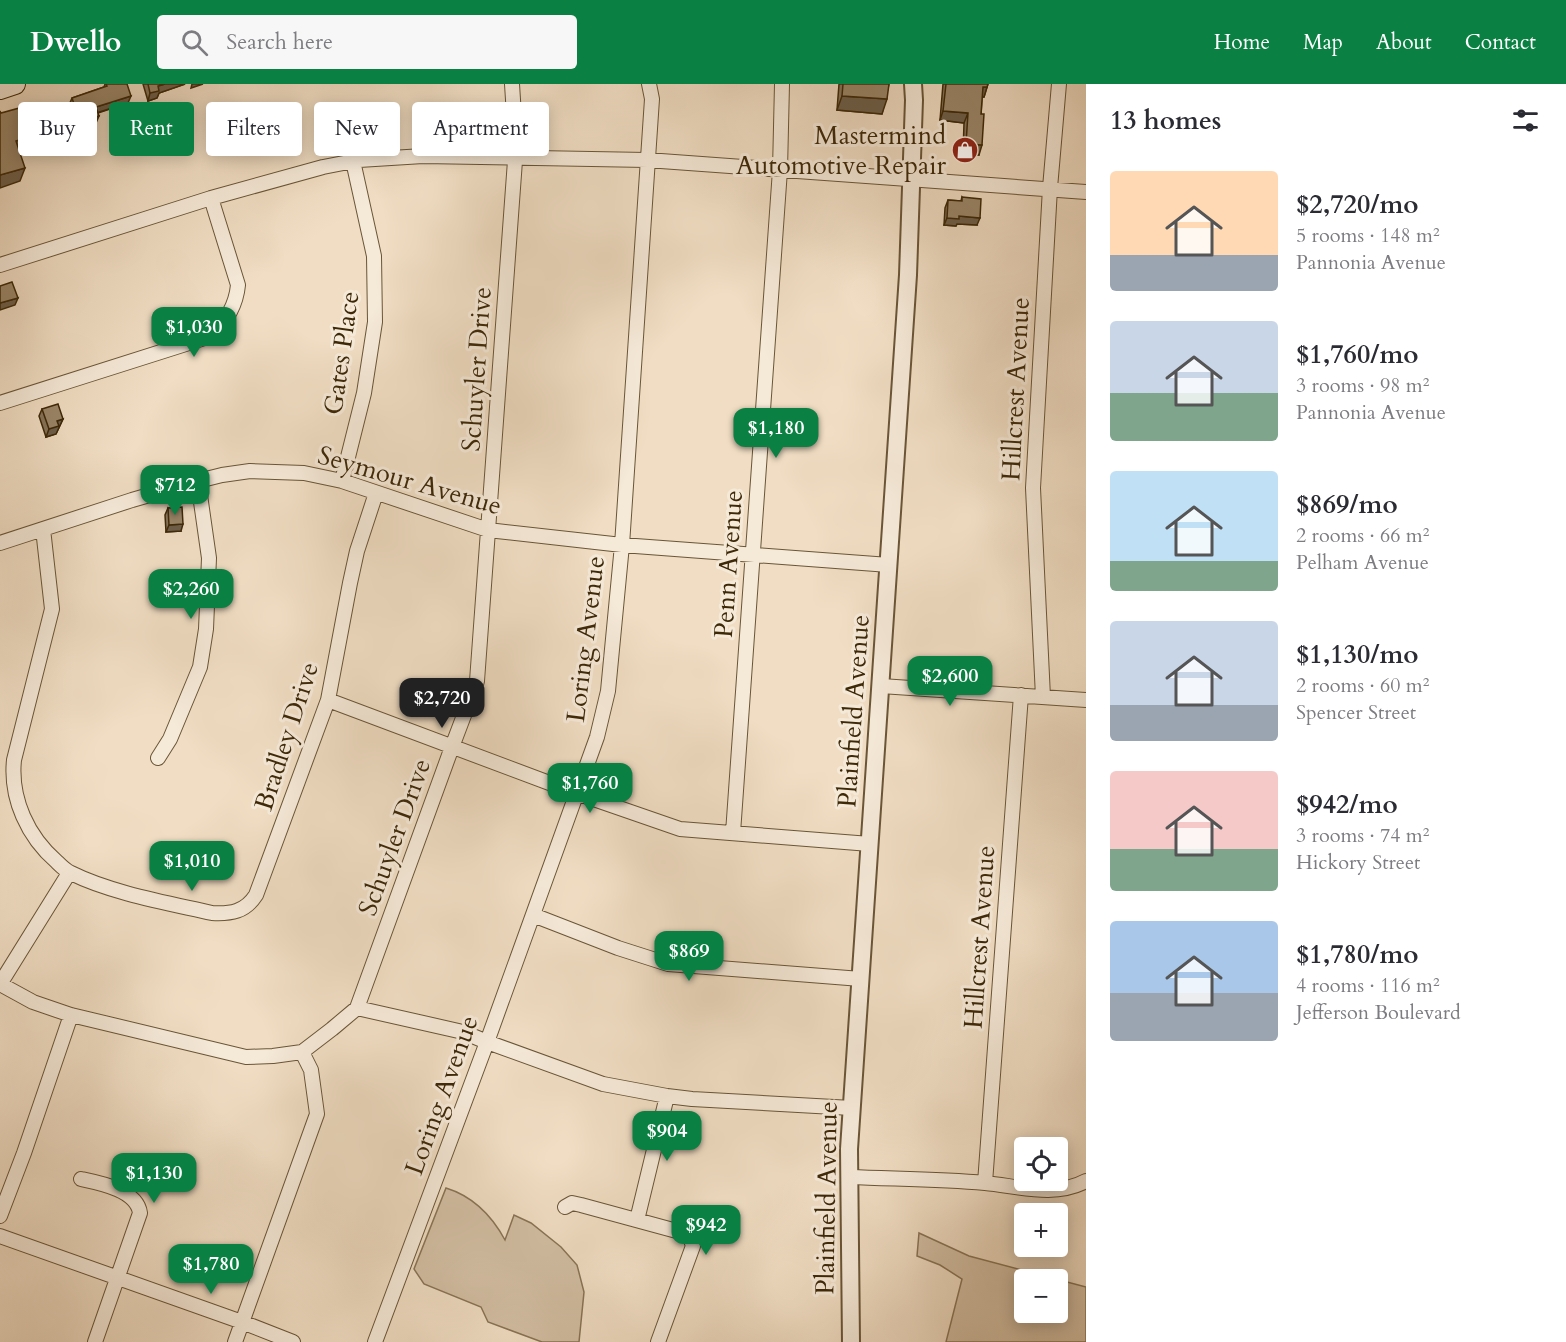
<!DOCTYPE html>
<meta charset="utf-8">
<style>
:root{--surface:#fff;--page:#f7f7f7;--text:#2b2b33;--muted:#7c7c81;--accent:#0b8043}
body{margin:0;font-family:Cardo,serif;background:var(--page);color:var(--text);height:100vh;display:flex;flex-direction:column;font-size:22px;white-space:nowrap}
*{box-sizing:border-box;margin:0}
p{font-size:20px;color:var(--muted)}
.icon{flex:none;width:33px;height:33px;fill:none;stroke:currentColor;stroke-width:2;stroke-linecap:round;stroke-linejoin:round}
.map{position:relative;flex:1;overflow:hidden}
.drawer{display:flex;flex-direction:column;background:var(--surface);width:480px}
.drawer>*{flex:none}
.hud{position:absolute;left:18px;top:18px;width:570px;height:54px;display:flex;gap:12px}
.buttons{position:absolute;left:1014px;top:1053px;display:grid;gap:12px}
.buttons a{display:grid;place-items:center;width:54px;height:54px;border-radius:6px;background:var(--surface);box-shadow:0 3px 15px #0003;font-size:30px}
.price{position:absolute;translate:-50% -51px;padding:0 14px;border-radius:12px;background:var(--accent);color:#fff;font-size:20px;line-height:39px;filter:drop-shadow(0 2px 3px #0008)}
.price::after{content:'';position:absolute;left:50%;top:36px;width:18px;height:14px;margin-left:-9px;background:inherit;clip-path:polygon(0 0,100% 0,50% 100%)}
.price.current{background:#222;color:#fff}
ul{padding:0;list-style:none}
li{display:flex;align-items:center;gap:18px;height:150px;padding:0 24px}
li span{display:grid;place-items:center;flex:none;width:168px;height:120px;border-radius:6px;color:#555}
li>.icon{margin-inline-start:auto}
span .icon{width:72px;height:72px;fill:#fffc;stroke-width:1}
li b{font-size:26px}
h2{display:flex;justify-content:space-between;align-items:center;height:72px;padding:0 24px;font-size:26px}
.tag{padding:0 21px;border-radius:6px;background:var(--surface);box-shadow:0 3px 15px #0003;font-size:21px;line-height:54px}
.tag.current{background:var(--accent);color:#fff}
header{display:flex;align-items:center;gap:36px;box-sizing:border-box;height:84px;padding:0 30px;background:var(--accent);color:#fff}
header strong{font-size:28px}
nav{display:flex;gap:33px;margin-inline-start:auto;font-size:21px}
.search{width:420px;height:54px;background:var(--page);display:flex;align-items:center;gap:15px;box-sizing:border-box;padding:0 21px;border-radius:6px;color:var(--muted);font-size:22px}
main{display:flex;flex:1;min-height:0}
.map>svg:first-child{display:block}
</style>
<header>
<strong>Dwello</strong>
<div class="search"><svg class="icon" aria-label="search" viewBox="0 0 24 24"><circle cx="10" cy="10" r="6"/><path d="M15 15l6 6"/></svg>Search here</div>
<nav><a>Home</a><a>Map</a><a>About</a><a>Contact</a></nav>
</header>
<main>
<div class="map">
<svg width="1086" height="1258" viewBox="0 0 1086 1258">
<rect width="100%" height="100%" fill="#f0ddc3"/>
<filter id="stains"><feTurbulence type="fractalNoise" baseFrequency=".00333" numOctaves="4"/><feColorMatrix values="0 0 0 0 .2 0 0 0 0 .09 0 0 0 0 .02 0 0 0 .5 -.17"/></filter>
<radialGradient id="worn" r=".72"><stop offset=".6" stop-color="#630" stop-opacity="0"/><stop offset="1" stop-color="#630" stop-opacity=".3"/></radialGradient>
<path fill="#d2bea3" stroke="#887356" stroke-width="1.5" fill-rule="evenodd" d="M446,1104C472,1112 492,1132 505,1156L514,1131L531,1139L561,1163L577,1181L584,1208L579,1258H542L488,1238L481,1223L424,1200L414,1185Z
M919,1149L969,1172L1086,1203V1258H946L962,1195L940,1181L917,1172ZM1024,1196H1058V1228H1024Z"/>
<g fill="none" stroke-linecap="round" stroke-linejoin="round">
<defs>
<path id="minor" d="M0,181L211,114L323,83L359,76L423,72L647,76L1086,108
M0,319L211,252C226,238 236,222 238,201L211,114
M342,397L364,309L375,238L374,172L353,77
M43,445L52,525L14,676C10,715 28,753 57,778C61,782 66,787 71,789C111,809 168,819 212,829C231,830 245,828 256,811L328,616L350,499L357,467L376,409
M0,459L132,416L198,397L222,391L250,387L304,389L342,397L488,446L622,461L889,481
M881,602L1086,616
M1043,613L1033,404L1050,104L1059,0
M328,616L576,709L680,745L870,760
M158,674L170,655L200,583L206,545L209,474L198,397
M733,749L780,86L782,0
M533,831L618,864L668,880L861,895
M0,900L33,918L71,931L246,973L273,972L302,968L332,945L357,924L452,663L477,597L516,63L512,0
M0,900L69,789
M357,924L463,948L487,958L603,1000L667,1012L692,1015L852,1024
M850,1093C895,1095 940,1095 985,1099C1018,1102 1055,1114 1086,1097
M81,1095C100,1099 137,1106 140,1129L95,1258
M985,1099L1021,611
M565,1123L572,1119L581,1121L684,1149L690,1153L693,1162L658,1258
M0,1132L24,1069L71,931
M637,1136L667,1012
M0,1152L242,1238L293,1258
M235,1258L317,1030L311,986L302,968
M375,1258L487,958L597,653L608,607L622,461L652,15L649,0"/>
<path id="tertiary" d="M851,1258L849,1065L908,191L914,16L913,0"/>
<path id="secondary" d="M0,5L15,0"/>
</defs>
<use href="#minor" stroke="#6a5537" stroke-width="16"/>
<use href="#tertiary" stroke="#6a5537" stroke-width="20"/>
<use href="#secondary" stroke="#3d2808" stroke-width="22"/>
<use href="#minor" stroke="#f5e9d8" stroke-width="14"/>
<use href="#tertiary" stroke="#f5e9d8" stroke-width="16"/>
<use href="#secondary" stroke="#f5e9d8" stroke-width="20"/>
</g>
<path fill="#84735a" stroke="#3d2808" stroke-width="1.5" d="M105,0H127L128,19L98,29L96,39L82,44L79,35L74,36L69,21L72,14L104,3Z
M143,0H185L159,9L157,14L148,17Z
M839,0H889L882,30L837,26Z
M943,0H988L984,13H982L979,71L963,70L964,39L940,36Z
M962,113L977,141L957,140L956,142L944,141L945,124L948,116L961,117Z
M42,325L63,335L56,350L46,353L39,332Z
M168,424L181,447L166,448L165,431Z"/>
<path fill="#6c5e4a" stroke="#3d2808" stroke-width="1.5" d="M165,0H185L159,9L157,14L148,17L150,9L158,2Z
M192,0H203L191,4Z
M983,3H987L984,13H979Z
M131,12L128,19L93,30L96,23Z
M842,12L887,15L882,30L837,26Z
M943,27L968,29L964,39L940,36Z
M82,28L79,35L74,36L77,29Z
M99,32L96,39L82,44L85,36Z
M35,51L30,65L11,71L16,57Z
M966,60L982,61L979,71L963,70Z
M25,84L20,97L0,104V91Z
M959,132L980,134L977,141L957,140L956,142L944,141L947,134Z
M18,214L15,221L0,226V219Z
M63,335L56,350L46,353L49,345L57,337Z
M183,440L181,447L166,448L169,441Z"/>
<path fill="#9a8669" stroke="#3d2808" stroke-width="1.5" d="M106,0H127L131,12L96,23L99,32L85,36L82,28L77,29L72,14L107,2Z
M148,0H165L158,2L159,7L150,9Z
M843,0H889L887,15L842,12Z
M946,0H988L987,3H983L981,30H984L982,61L966,60L968,29L943,27Z
M23,23L25,29L27,28L35,51L16,57L25,84L0,91V27L1,29Z
M962,113L981,115L980,134L959,132V135L947,134L948,116L962,117Z
M12,198L18,214L0,219V202Z
M58,320L63,335L57,337L59,342L49,345L42,325Z
M182,423L183,440L169,441L168,424Z"/>
<defs>
<symbol id="shop-disc" viewBox="-11 -11 22 22"><circle r="9.5" fill="#8f2418" stroke="#f5e9d8"/><path d="M-5-2.5h2.3a2.7 3.5 0 0 1 5.4 0H5L5.5 6h-11ZM-1.5-2.5h3a1.5 2.3 0 0 0-3 0Z" fill="#fff"/></symbol>
</defs>
<g fill-rule="evenodd">
<use href="#shop-disc" x="950" y="51" width="30" height="30"/>
</g>
<g text-anchor="middle" stroke-width="6" stroke-linejoin="round" paint-order="stroke">
<g font-size="26" fill="#3d2808" stroke="#f5e9d8" text-anchor="end">
<text x="946" y="60">Mastermind<tspan x="946" dy="30">Automotive Repair</tspan></text>
</g>
<g font-size="26" fill="#3d2808" stroke="#f5e9d8">
<text transform="translate(341 269) rotate(-82)" y="9">Gates Place</text>
<text transform="translate(476 285) rotate(-86)" y="9">Schuyler Drive</text>
<text transform="translate(1015 305) rotate(-87)" y="9">Hillcrest Avenue</text>
<text transform="translate(410 396) rotate(16)" y="9">Seymour Avenue</text>
<text transform="translate(728 480) rotate(-86)" y="9">Penn Avenue</text>
<text transform="translate(585 555) rotate(-83)" y="9">Loring Avenue</text>
<text transform="translate(853 627) rotate(-86)" y="9">Plainfield Avenue</text>
<text transform="translate(286 652) rotate(-72)" y="9">Bradley Drive</text>
<text transform="translate(394 753) rotate(-70)" y="9">Schuyler Drive</text>
<text transform="translate(979 853) rotate(-86)" y="9">Hillcrest Avenue</text>
<text transform="translate(441 1011) rotate(-70)" y="9">Loring Avenue</text>
<text transform="translate(826 1114) rotate(-89)" y="9">Plainfield Avenue</text>
</g>
</g>
<rect width="100%" height="100%" filter="url(#stains)"/>
<rect width="100%" height="100%" fill="url(#worn)"/>
</svg>
<div class="buttons">
<a><svg class="icon" aria-label="locate" viewBox="0 0 24 24"><circle cx="12" cy="12" r="6"/><path d="M12 2v4M12 18v4M2 12h4M18 12h4"/></svg></a>
<a>+</a>
<a>−</a>
</div>
<b class="price" style="left:194px;top:274px">$1,030</b>
<b class="price" style="left:776px;top:375px">$1,180</b>
<b class="price" style="left:175px;top:432px">$712</b>
<b class="price" style="left:191px;top:536px">$2,260</b>
<b class="price" style="left:950px;top:623px">$2,600</b>
<b class="price current" style="left:442px;top:645px">$2,720</b>
<b class="price" style="left:590px;top:730px">$1,760</b>
<b class="price" style="left:192px;top:808px">$1,010</b>
<b class="price" style="left:689px;top:898px">$869</b>
<b class="price" style="left:667px;top:1078px">$904</b>
<b class="price" style="left:154px;top:1120px">$1,130</b>
<b class="price" style="left:706px;top:1172px">$942</b>
<b class="price" style="left:211px;top:1211px">$1,780</b>
<div class="hud">
<a class="tag">Buy</a>
<a class="tag current">Rent</a>
<a class="tag">Filters</a>
<a class="tag">New</a>
<a class="tag">Apartment</a>
</div>
</div>
<section class="drawer">
<h2>13 homes<svg class="icon" aria-label="filters" viewBox="0 0 24 24"><path d="M4 7h16M4 17h16"/><circle cx="9" cy="7" r="2"/><circle cx="15" cy="17" r="2"/></svg></h2>
<ul>
<li><span style="background:linear-gradient(#ffd9b3 70%,#9aa5b1 0)"><svg class="icon" aria-label="home" viewBox="0 0 24 24"><path d="M3 11l9-7 9 7M6 9v11h12V9"/></svg></span><div><b>$2,720/mo</b><p>5 rooms · 148 m²</p><p>Pannonia Avenue</p></div></li>
<li><span style="background:linear-gradient(#c9d6e8 60%,#7fa58c 0)"><svg class="icon" aria-label="home" viewBox="0 0 24 24"><path d="M3 11l9-7 9 7M6 9v11h12V9"/></svg></span><div><b>$1,760/mo</b><p>3 rooms · 98 m²</p><p>Pannonia Avenue</p></div></li>
<li><span style="background:linear-gradient(#bfe0f5 75%,#7fa58c 0)"><svg class="icon" aria-label="home" viewBox="0 0 24 24"><path d="M3 11l9-7 9 7M6 9v11h12V9"/></svg></span><div><b>$869/mo</b><p>2 rooms · 66 m²</p><p>Pelham Avenue</p></div></li>
<li><span style="background:linear-gradient(#c9d6e8 70%,#9aa5b1 0)"><svg class="icon" aria-label="home" viewBox="0 0 24 24"><path d="M3 11l9-7 9 7M6 9v11h12V9"/></svg></span><div><b>$1,130/mo</b><p>2 rooms · 60 m²</p><p>Spencer Street</p></div></li>
<li><span style="background:linear-gradient(#f6c9c9 65%,#7fa58c 0)"><svg class="icon" aria-label="home" viewBox="0 0 24 24"><path d="M3 11l9-7 9 7M6 9v11h12V9"/></svg></span><div><b>$942/mo</b><p>3 rooms · 74 m²</p><p>Hickory Street</p></div></li>
<li><span style="background:linear-gradient(#a9c7e8 60%,#9aa5b1 0)"><svg class="icon" aria-label="home" viewBox="0 0 24 24"><path d="M3 11l9-7 9 7M6 9v11h12V9"/></svg></span><div><b>$1,780/mo</b><p>4 rooms · 116 m²</p><p>Jefferson Boulevard</p></div></li>
</ul>
</section>
</main>
